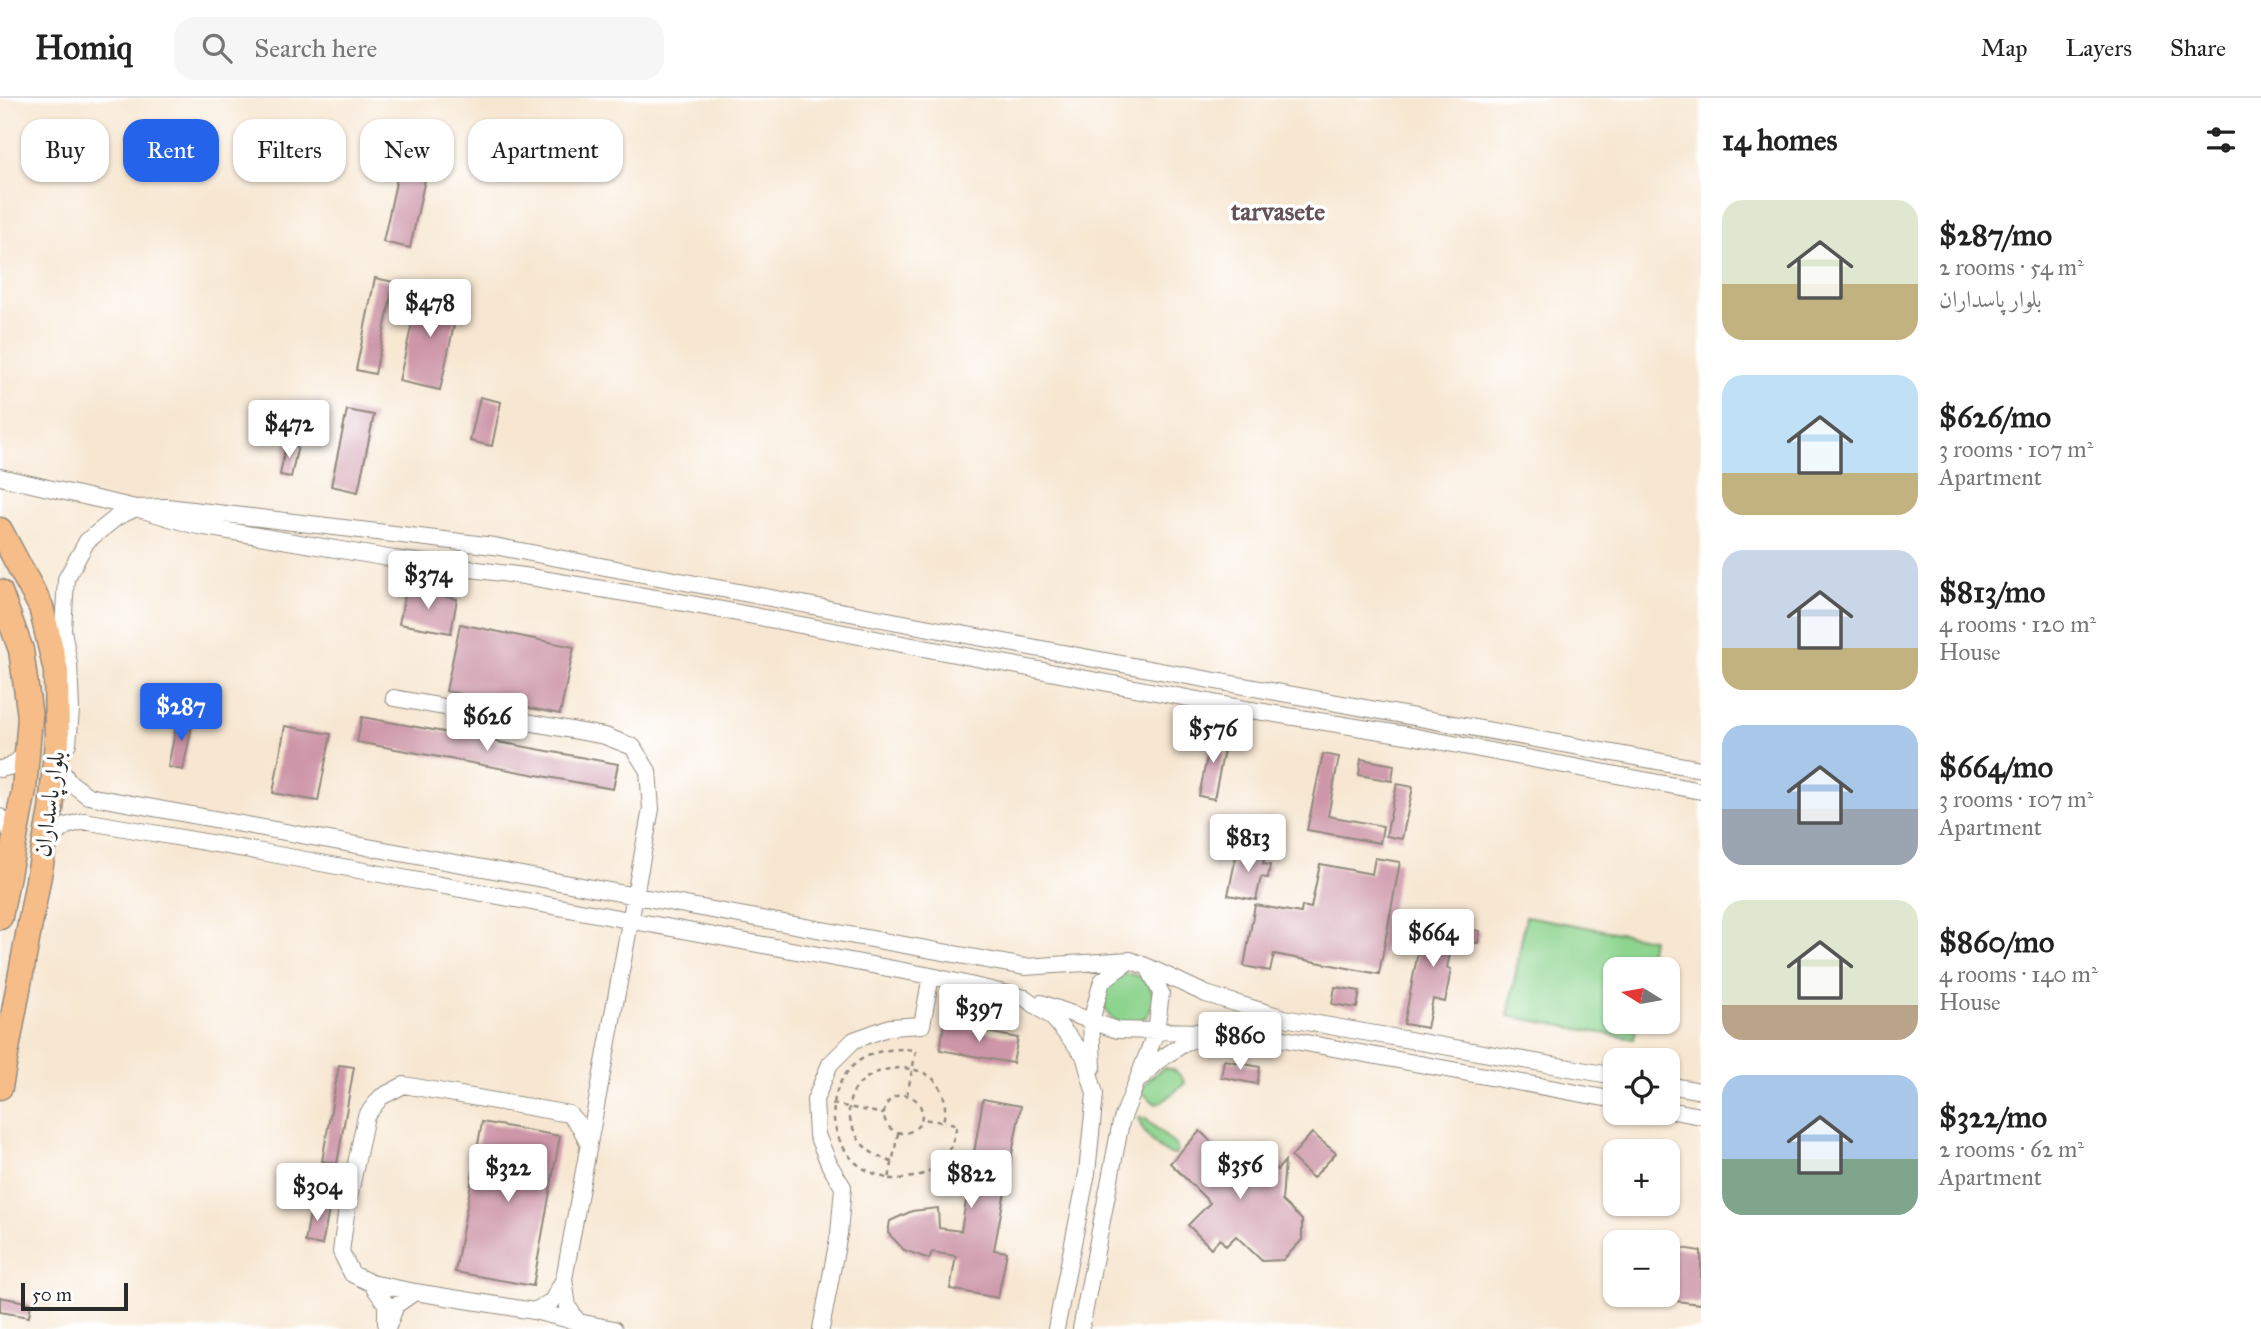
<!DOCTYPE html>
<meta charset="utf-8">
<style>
:root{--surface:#fff;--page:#f6f6f6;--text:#222;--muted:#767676;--line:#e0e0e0;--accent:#2563eb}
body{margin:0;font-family:"IM FELL Great Primer",Amiri,serif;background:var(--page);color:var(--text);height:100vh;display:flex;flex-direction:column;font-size:26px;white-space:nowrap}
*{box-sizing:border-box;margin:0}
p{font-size:23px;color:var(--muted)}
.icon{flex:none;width:38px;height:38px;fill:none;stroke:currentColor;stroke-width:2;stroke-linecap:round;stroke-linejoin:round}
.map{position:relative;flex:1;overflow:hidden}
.side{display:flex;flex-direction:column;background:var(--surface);width:560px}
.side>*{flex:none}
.guide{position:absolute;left:21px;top:21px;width:665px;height:63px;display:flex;gap:14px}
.needle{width:46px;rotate:281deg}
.buttons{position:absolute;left:1603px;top:859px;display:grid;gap:14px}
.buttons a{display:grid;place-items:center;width:77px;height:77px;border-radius:14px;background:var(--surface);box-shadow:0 2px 5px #0004;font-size:35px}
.scale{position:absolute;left:21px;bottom:18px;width:107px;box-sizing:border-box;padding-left:7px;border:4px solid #2b2b2b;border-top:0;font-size:19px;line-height:24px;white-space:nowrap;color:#2b2b2b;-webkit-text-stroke:5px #fff;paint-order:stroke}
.price{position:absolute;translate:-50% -60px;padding:0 16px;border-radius:7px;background:#fff;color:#222;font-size:23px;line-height:46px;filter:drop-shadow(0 2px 4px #0008)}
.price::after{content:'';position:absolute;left:50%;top:42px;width:21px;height:16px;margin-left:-10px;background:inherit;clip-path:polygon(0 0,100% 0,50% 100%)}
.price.selected{background:var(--accent);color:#fff}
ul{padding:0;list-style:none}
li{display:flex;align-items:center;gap:21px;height:175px;padding:0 21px}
li span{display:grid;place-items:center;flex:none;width:196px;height:140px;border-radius:21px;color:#555}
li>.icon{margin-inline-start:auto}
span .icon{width:84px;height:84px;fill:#fffc;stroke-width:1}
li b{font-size:30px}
h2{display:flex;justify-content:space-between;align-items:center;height:84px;padding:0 21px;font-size:30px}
.pill{padding:0 24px;border-radius:21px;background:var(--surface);box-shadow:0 2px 5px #0004;font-size:24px;line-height:63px}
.pill.selected{background:var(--accent);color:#fff}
header{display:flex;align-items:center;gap:42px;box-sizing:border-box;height:98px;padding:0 35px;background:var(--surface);border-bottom:2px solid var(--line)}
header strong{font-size:33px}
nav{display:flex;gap:38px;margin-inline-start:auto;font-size:24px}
.search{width:490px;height:63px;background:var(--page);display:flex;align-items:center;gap:18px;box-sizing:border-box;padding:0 24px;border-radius:21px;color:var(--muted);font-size:26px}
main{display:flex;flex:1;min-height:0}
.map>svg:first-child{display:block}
</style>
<header>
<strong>Homiq</strong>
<div class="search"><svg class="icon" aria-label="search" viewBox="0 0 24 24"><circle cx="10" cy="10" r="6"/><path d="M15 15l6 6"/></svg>Search here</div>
<nav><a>Map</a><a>Layers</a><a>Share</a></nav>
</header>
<main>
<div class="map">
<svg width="1701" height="1231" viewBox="0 0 1701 1231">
<rect width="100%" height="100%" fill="#fff"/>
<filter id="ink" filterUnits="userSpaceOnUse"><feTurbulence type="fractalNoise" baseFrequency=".0143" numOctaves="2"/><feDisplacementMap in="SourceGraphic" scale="14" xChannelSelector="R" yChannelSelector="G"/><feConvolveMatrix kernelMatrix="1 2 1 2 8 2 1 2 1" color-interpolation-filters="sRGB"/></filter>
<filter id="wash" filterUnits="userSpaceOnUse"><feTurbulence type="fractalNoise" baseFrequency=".00686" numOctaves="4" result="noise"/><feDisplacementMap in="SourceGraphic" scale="28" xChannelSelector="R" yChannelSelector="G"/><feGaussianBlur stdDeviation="1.57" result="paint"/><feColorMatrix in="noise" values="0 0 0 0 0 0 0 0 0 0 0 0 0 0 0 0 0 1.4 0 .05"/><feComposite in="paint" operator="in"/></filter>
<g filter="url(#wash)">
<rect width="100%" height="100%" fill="#f7e7d2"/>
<path fill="#8dd48e" stroke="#5c805c" stroke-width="2" d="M1526,818L1652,841L1647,871L1615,872V924H1637L1634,941L1508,918Z
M1103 901a25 25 0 1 1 50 0a25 25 0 1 1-50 0Z
M1163,970C1174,970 1180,975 1185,985L1165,1002L1156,1006L1140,993L1150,980Z
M1139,1019L1145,1020L1176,1048L1178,1053L1174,1057C1160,1055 1140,1034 1139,1019Z"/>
<g id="blocks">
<path fill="#ce97a9" d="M400,66L427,72L410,150L383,144Z
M375,180L394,184L375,276L356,272Z
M420,190L460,199L440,292L399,283Z
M480,299L501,304L492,348L470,343Z
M347,312L374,317L358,394L331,388Z
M286,345L298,347L291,379L280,377Z
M406,491L457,501L451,535L399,526Z
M460,526L574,549L560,616L446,593Z
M178,619L193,622L183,672L168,669Z
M362,619L618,666L613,691L357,644Z
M285,628L331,636L318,703L273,695Z
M1212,634L1227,637L1214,701L1199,698Z
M1323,656L1339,659L1328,718L1383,728L1380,745L1307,732Z
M1361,661L1394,667L1392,683L1359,677Z
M1397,686L1413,689L1402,741L1386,738Z
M1238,749L1265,755L1263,766L1270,767L1268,780L1261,779L1256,802L1228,797Z
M1375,760L1400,764L1379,876L1274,856L1270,873L1244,868L1255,807L1301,815L1302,808L1311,810L1320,766L1372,776Z
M1424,823L1480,833L1478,845L1453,841L1447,870L1451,871L1445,904L1433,901L1427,930L1404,926Z
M1335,889L1360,893L1357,910L1332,906Z
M944,926L1018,940L1013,965L940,952Z
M1224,962L1260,969L1257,986L1221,979Z
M339,967L354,969L337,1066L322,1063Z
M983,1001L1021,1008L994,1152L1007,1154L998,1200L950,1191L956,1158L932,1154L929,1161L904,1152L888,1135L890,1123L912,1113L938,1110L939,1130L961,1133Z
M482,1024L560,1038L533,1188L455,1174Z
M1200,1033L1239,1071L1247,1063L1254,1070L1264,1060L1277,1072L1285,1063L1282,1103L1302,1122V1142L1283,1162L1262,1163L1236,1138L1226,1148L1220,1141L1211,1150L1188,1127L1210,1105L1170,1065Z
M1312,1035L1336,1055L1313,1080L1291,1059Z
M312,1104L330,1107L322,1147L305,1144Z
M1668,1148L1701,1153V1206L1668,1202Z
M0,1199L31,1205L29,1219L0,1214Z"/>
</g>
</g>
<g filter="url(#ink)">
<use href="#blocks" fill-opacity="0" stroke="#91897e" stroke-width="2"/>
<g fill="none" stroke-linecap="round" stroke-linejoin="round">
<defs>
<path id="minor" d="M0,379L136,410L193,427L394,461L524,478L685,505L1251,612L1406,637L1701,693
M0,671L9,669L27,656
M0,719L7,725L14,743
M45,746L66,728L84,723L267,755L931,878L922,927L890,929L854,942L830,966L815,1002L817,1037L830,1068L843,1089L839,1136L821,1231
M1148,869L1206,896L1284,920L1615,978
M931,878L1025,900L1052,919L1084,957L1095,996L1087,1075L1056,1231
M1041,905L1117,932L1202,934
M1093,969L1091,923L1102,883L1129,863
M1141,980L1155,965L1186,944L1219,934L1279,940L1615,1002
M1668,987L1701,993
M1668,1012L1701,1018
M564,1181L568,1209L578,1224L614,1231
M371,1185L415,1194
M534,1213L578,1224
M386,1225V1206L371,1185L352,1176L341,1154L347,1109L366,1018L381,999L404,987L569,1016L579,1027L589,1046
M387,1231L396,1207L415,1194L534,1213L552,1203L564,1181L651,711L648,673L633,649L605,638L394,600
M1081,1231L1121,1024L1156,934L1161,895L1148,869L1130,862L1025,869L88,698L68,683L56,663L68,645L71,612L69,566L63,532L66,481L87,443L117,419L136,410L167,409L494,448L1105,563L1701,671"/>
<path id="highway" d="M0,432L41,509L56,573L57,642L51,712L0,989
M0,494L21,552L30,619L24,692L0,819"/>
</defs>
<use href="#minor" stroke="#91897e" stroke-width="18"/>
<use href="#highway" stroke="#91897e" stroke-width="27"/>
<path stroke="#91897e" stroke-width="2.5" stroke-dasharray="5 5" stroke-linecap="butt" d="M884 1016a19 19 0 1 1 38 0a19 19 0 1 1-38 0Z
M832,1006L884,1016
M898,1035L889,1081C877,1077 865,1073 855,1064C816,1026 832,958 889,952C899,951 907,950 916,953L907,997
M892,1064C874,1058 860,1049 853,1030C824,959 963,944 943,1024L922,1021
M889,1081C929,1082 950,1066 957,1026L944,1024"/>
<use href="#minor" stroke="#fff" stroke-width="16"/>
<use href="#highway" stroke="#f7bd88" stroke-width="24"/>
</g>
</g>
<g text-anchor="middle" stroke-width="7" stroke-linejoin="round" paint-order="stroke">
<g font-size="24" fill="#2b2b2b" stroke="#fff">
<text transform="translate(49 706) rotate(-82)" y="8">بلوار پاسداران</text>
</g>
<g font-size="26" font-weight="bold" fill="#645157" stroke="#fff">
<text x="1278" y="122">tarvasete</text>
</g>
</g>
</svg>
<div class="buttons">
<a><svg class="needle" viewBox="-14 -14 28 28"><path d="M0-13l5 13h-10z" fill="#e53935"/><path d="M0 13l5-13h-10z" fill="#767676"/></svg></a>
<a><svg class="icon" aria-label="locate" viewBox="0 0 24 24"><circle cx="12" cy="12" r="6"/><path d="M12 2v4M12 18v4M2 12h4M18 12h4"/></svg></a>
<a>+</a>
<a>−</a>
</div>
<div class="scale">50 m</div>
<b class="price" style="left:430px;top:241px">$478</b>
<b class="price" style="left:289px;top:362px">$472</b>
<b class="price" style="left:428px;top:513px">$374</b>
<b class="price selected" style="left:181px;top:645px">$287</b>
<b class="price" style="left:487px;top:655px">$626</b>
<b class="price" style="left:1213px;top:667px">$576</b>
<b class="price" style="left:1248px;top:776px">$813</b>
<b class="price" style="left:1433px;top:871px">$664</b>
<b class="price" style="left:979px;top:946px">$397</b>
<b class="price" style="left:1240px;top:974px">$860</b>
<b class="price" style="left:1240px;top:1103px">$356</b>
<b class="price" style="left:508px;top:1106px">$322</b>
<b class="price" style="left:971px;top:1112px">$822</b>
<b class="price" style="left:317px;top:1125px">$304</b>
<div class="guide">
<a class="pill">Buy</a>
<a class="pill selected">Rent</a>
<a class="pill">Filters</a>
<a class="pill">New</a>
<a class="pill">Apartment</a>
</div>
</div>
<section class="side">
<h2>14 homes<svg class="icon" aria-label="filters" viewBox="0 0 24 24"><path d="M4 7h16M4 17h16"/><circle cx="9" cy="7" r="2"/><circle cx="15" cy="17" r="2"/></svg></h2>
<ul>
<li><span style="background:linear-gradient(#dfe7d0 60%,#c2b280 0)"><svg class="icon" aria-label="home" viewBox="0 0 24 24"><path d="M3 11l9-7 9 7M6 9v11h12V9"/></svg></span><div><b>$287/mo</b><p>2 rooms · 54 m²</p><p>بلوار پاسداران</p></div></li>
<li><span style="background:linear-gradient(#bfe0f5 70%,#c2b280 0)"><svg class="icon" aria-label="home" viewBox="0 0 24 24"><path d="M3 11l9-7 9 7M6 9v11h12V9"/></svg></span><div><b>$626/mo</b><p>3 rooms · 107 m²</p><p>Apartment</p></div></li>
<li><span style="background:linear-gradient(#c9d6e8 70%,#c2b280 0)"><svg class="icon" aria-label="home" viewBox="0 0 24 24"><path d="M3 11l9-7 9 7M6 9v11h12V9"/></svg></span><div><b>$813/mo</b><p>4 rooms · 120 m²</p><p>House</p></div></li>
<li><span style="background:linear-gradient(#a9c7e8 60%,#9aa5b1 0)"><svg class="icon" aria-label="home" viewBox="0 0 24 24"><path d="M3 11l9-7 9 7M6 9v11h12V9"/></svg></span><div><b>$664/mo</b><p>3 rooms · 107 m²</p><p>Apartment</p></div></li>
<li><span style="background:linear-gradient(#dfe7d0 75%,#b9a48a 0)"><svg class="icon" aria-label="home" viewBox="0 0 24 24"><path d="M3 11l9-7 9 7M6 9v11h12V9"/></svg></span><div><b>$860/mo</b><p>4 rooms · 140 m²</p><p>House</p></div></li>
<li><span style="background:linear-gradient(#a9c7e8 60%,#7fa58c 0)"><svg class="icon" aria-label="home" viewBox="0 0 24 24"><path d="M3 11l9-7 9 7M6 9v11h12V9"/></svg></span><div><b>$322/mo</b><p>2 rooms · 62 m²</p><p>Apartment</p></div></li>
</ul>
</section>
</main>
